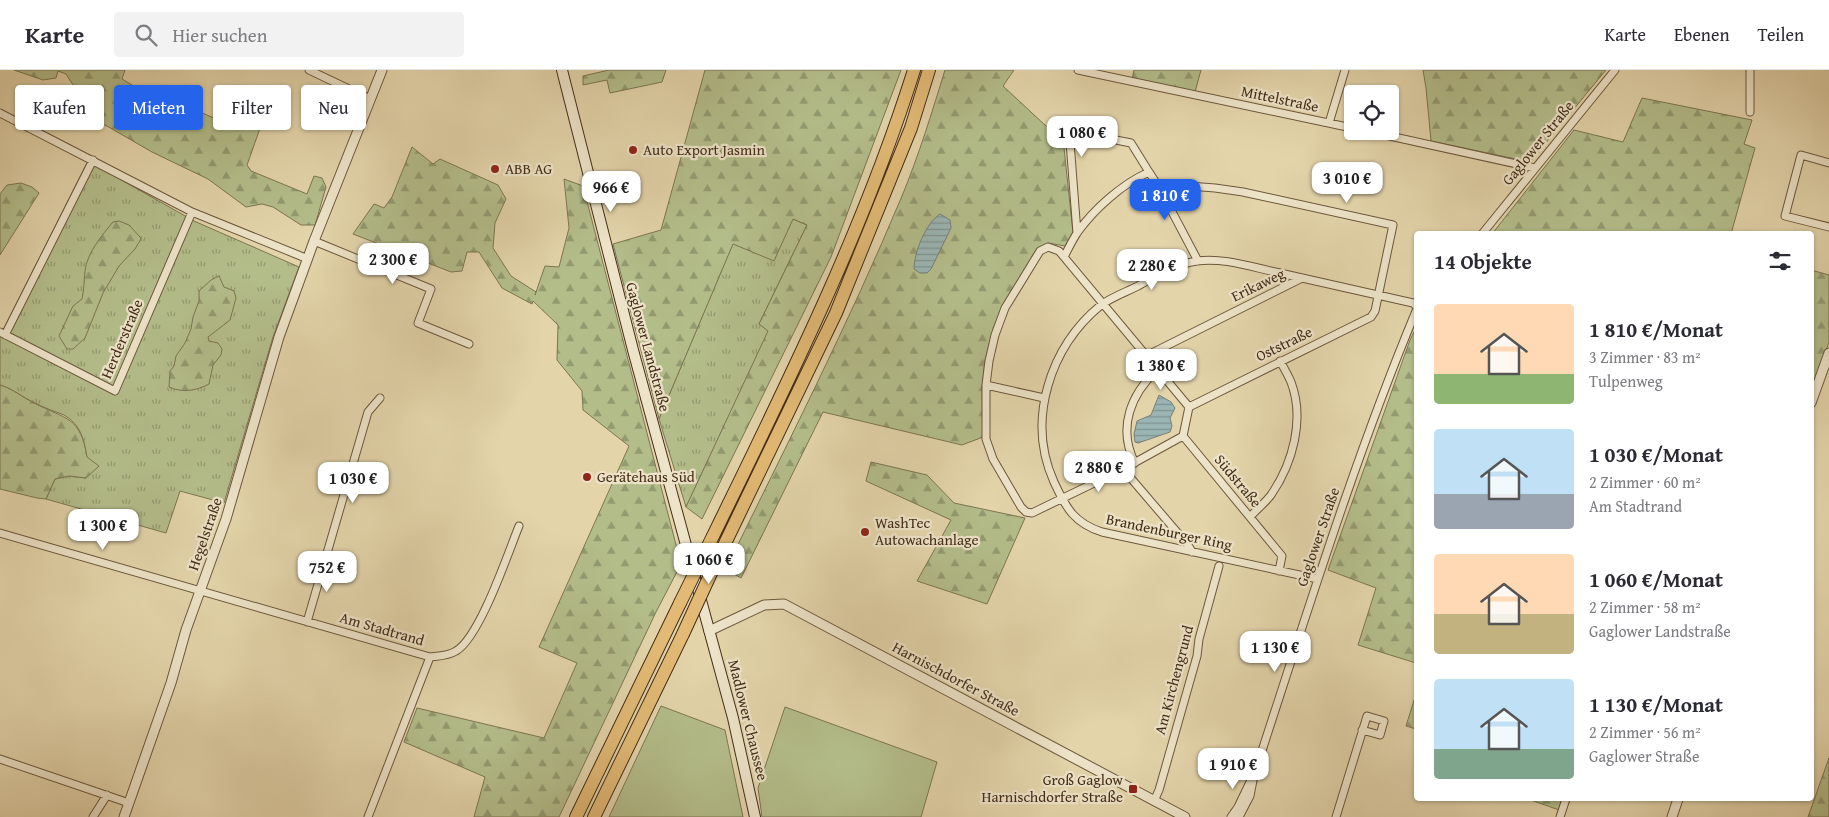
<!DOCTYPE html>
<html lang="de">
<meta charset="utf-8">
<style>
:root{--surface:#fff;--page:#f2f2f3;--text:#2b2b33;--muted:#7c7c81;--line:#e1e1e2;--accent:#2563eb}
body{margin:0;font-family:"Gentium Book Plus",serif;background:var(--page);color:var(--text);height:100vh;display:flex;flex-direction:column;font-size:19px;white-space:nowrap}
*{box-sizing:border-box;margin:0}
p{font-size:16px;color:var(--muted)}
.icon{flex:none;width:28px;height:28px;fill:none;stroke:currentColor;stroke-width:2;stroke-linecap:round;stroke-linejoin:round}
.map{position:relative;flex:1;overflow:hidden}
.drawer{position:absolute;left:1414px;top:161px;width:400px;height:570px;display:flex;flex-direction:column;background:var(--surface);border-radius:5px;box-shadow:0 1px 4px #0004}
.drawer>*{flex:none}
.top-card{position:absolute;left:15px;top:15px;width:475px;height:45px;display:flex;gap:10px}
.tools{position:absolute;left:1344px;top:15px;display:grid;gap:10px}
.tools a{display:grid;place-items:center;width:55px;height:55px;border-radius:5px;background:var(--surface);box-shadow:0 1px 4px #0004;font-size:25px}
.price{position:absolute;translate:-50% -42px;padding:0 11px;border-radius:10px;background:#fff;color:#222;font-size:16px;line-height:32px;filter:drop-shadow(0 1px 2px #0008)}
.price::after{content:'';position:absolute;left:50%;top:30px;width:15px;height:11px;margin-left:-8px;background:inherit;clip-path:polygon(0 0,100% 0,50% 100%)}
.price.active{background:var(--accent);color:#fff}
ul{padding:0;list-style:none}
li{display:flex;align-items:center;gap:15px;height:125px;padding:0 20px}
li span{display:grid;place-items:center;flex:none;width:140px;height:100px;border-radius:5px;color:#555}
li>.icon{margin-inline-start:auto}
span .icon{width:60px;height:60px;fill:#fffc;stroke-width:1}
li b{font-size:21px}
h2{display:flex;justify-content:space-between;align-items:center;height:60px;padding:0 20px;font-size:21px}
.tag{padding:0 18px;border-radius:5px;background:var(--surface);box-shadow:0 1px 4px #0004;font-size:18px;line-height:45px}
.tag.active{background:var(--accent);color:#fff}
header{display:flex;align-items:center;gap:30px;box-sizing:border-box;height:70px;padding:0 25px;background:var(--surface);border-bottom:1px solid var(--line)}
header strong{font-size:24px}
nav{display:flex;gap:28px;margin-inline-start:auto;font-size:18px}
.search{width:350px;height:45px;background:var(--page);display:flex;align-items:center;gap:12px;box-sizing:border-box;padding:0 18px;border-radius:5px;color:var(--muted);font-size:19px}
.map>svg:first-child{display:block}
</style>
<header>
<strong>Karte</strong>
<div class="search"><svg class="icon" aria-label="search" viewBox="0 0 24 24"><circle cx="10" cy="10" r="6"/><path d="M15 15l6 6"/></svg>Hier suchen</div>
<nav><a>Karte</a><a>Ebenen</a><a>Teilen</a></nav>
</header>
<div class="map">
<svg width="1829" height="747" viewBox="0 0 1829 747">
<defs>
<pattern id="grass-tufts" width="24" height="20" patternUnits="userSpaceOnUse" patternTransform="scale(1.25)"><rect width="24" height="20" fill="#b3bd8a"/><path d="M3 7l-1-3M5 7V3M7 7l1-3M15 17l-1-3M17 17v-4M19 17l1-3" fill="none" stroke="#939a70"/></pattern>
<pattern id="forest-firs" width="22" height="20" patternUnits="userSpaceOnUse" patternTransform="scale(1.25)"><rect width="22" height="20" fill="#b3bd8a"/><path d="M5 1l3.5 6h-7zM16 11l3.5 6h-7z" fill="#939a70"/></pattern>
<pattern id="water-rules" width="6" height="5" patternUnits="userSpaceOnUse" patternTransform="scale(1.25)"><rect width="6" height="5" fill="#9ab5b4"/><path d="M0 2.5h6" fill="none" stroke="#7f9491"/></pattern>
</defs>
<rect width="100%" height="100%" fill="#e3d4aa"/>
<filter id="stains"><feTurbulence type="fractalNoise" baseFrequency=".004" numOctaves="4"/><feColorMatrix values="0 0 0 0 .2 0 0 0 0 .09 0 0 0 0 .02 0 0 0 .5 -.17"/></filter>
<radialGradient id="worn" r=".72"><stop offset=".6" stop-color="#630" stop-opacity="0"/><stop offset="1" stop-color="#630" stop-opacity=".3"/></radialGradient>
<path fill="url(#grass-tufts)" stroke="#7c7551" d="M88,91L194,151L299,197L273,267L224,433L180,421L166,463L46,429L55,409L68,406L86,408C87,385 87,358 64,345C54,341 44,338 35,333C22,327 13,319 0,315V266Z
M793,149L807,155L759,254L769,261L686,437L659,349L733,173Z"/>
<path fill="url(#forest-firs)" stroke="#7c7551" d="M14,0H125L122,9L137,18L134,27L142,31L144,27L160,38L178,45L193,39L221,51L229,39L264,47L247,95L251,101L307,124L314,106L322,108L326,117L315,155H301L273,137L262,134L246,137L208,109L152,82L107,56L62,37L67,18H75L66,4L58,1L56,8L43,10Z
M609,0H666L662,12L610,23L607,10L583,15V6Z
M705,0H901L831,187L702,449L686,437L768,261L759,254L807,155L793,149L774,191L733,174L659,349L613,174L661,160Z
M945,0H1014L1003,16L1060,69L1064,78L1073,163L1065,176L1048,173L1037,178L1002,237L992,264L985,290L982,317L983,367L962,375L823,342L741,508L726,499C786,376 849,253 902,126C919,85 932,42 945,0Z
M1134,0H1201L1195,22L1132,9Z
M1423,0H1606L1530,92L1431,71L1426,18Z
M1642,28L1752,50L1744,74L1755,78L1731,164H1492L1574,60L1623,72Z
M412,77L433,94L440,89L498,115L506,129L495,153L493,178L511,206L536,222L535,225L545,196L559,197L569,158L564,109L583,116L681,494L656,542L559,747H474L485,707L404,672L417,638L544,668L577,593L539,577L629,376L583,340L582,321L557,290L558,255L533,231L532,234L502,218L479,182H467L462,201L451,202L353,164L374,134L384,138L392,127Z
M21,113L32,117L39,123L0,185V124L7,115Z
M119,151L129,155L140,167L141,169L135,179L119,196L103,223L85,268L73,279H67L59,266L73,236L82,229C84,220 84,211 85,201C87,183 102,165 113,152Z
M1811,200L1829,205V272L1811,322Z
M219,206L224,217L234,221L236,228L230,250L208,267L209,271L218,273L222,279L221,285L213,295L209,314C196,321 182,323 169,317L170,301L174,296L176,286L185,273L191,259L193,247L199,231V221L211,210Z
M1416,258V593L1358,575L1376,518L1328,500L1410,270Z
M0,315C13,319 22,327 34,333C67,350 80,346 87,387L99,396L86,408L69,406L55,409L46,429L37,428L0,419Z
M871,392L927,405L954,433L1025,448L987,534L917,511L951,450L866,411Z
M1416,624V659L1406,656Z
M1829,688V747H1808Z
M1528,729H1563L1559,740Z"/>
<path fill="#b3bd8a" stroke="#7c7551" d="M661,636L725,660L743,747H609Z
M785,637L937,692L921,747H762L758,718Z"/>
<path fill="url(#water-rules)" stroke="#787f76" d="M940,144L950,150L951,158L931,199L927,203H920L914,199C914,182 926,153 940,144Z
M1159,325L1171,332L1175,338L1170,348L1172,356L1170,362L1138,373L1135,372L1134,364L1137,351L1151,345Z"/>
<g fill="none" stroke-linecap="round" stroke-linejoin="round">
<defs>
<path id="minor" d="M309,0L370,29
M1078,0L1352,58
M1750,42V0
M0,43L192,142L308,189
M1329,53L1345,0
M1367,61L1535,98
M1829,93L1801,85L1785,146L1829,157
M1149,102L1160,119L1198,191
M1160,119L1189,116L1215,118L1243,122L1393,155L1375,241L1371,247L1189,337
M1482,164L1615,0
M314,171L431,219L418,253L469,274
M1064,187C1068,179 1072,171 1077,163C1094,139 1122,114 1149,102L1131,73L1076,62L1072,64L1070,72L1077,163
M0,262L115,321L192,142
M5,265L93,90
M1146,286L1302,208
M986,315L1044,328
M1183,366L1123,399L1032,443L1026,442L1021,437L993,389L986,369V315L989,291L995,265L1005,238L1040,181L1048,177L1059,181L1189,337
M1183,366L1282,486L1279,501
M1183,366L1189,337
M1135,393C1117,358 1131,324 1157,300
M1123,399L1188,475L1192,482
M1250,447C1257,439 1265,433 1271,425C1293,393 1305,349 1291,312C1288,305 1284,298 1280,291
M0,463L430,587C439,586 448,586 456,581C480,567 508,483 519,456
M1318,509L1102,462C1074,453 1066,438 1054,412C1026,350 1050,277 1101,235C1112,227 1126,222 1138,216C1157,205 1176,194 1197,191C1224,187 1254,198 1280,203C1324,213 1369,223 1413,233L1416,236
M307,552L368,342L380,328
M0,689L129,733
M1154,731L1159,720L1197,586L1199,569L1219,496
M93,747L107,725
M368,747L430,587
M1231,747L1238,737L1250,712
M1239,747L1250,726L1254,705C1305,550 1353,392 1416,241
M1336,747L1367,646L1384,651L1380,665L1362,660
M1560,747L1566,729"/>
<path id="tertiary" d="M1811,333L1829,283
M709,561L764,535L784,534L1185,747
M124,747L171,613L186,560L226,449L279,267L314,171L382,0
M1672,747L1678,729"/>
<path id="secondary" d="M562,0L633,280L733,648L755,747"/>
<path id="motorway" d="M713,466C787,314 863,162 914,0
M717,490L836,243L911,58L929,0
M576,747L680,533
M594,747L683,564"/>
</defs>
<use href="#minor" stroke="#6c573c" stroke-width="9"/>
<use href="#tertiary" stroke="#6c573c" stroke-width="11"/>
<use href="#secondary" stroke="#442d18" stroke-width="12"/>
<use href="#motorway" stroke="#442d18" stroke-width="14"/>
<use href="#minor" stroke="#ede3c8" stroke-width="7"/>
<use href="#tertiary" stroke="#ede3c8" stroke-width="9"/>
<use href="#secondary" stroke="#ede3c8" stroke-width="10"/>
<use href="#motorway" stroke="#e2ba75" stroke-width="12"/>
<defs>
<path id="motorway-bridge" d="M680,533L713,466
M683,564L717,490"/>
</defs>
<use href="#motorway-bridge" stroke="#442d18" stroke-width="14" stroke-linecap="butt"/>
<use href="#motorway-bridge" stroke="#e2ba75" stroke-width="12"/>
</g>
<g fill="#8f2418" stroke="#ede3c8" stroke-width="2">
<circle cx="633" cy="80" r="5"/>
<circle cx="495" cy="99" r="5"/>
<circle cx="587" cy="407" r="5"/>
<circle cx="865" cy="462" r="5"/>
<rect x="1128" y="714" width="10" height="10" rx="2.5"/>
</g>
<g text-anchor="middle" stroke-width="4.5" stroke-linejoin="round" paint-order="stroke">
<g font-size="15" fill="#442d18" stroke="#ede3c8">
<text transform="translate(1280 29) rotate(12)" y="5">Mittelstraße</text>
<text transform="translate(1538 73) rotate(-51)" y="5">Gaglower Straße</text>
<text transform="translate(1258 215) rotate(-26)" y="5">Erikaweg</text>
<text transform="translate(122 269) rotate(-67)" y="5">Herderstraße</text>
<text transform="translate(1284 274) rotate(-26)" y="5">Oststraße</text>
<text transform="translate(648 277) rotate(75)" y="5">Gaglower Landstraße</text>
<text transform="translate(1238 411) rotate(50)" y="5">Südstraße</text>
<text transform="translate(1169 462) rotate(12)" y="5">Brandenburger Ring</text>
<text transform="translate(205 464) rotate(-71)" y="5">Hegelstraße</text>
<text transform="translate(1318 467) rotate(-71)" y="5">Gaglower Straße</text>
<text transform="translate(382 559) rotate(16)" y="5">Am Stadtrand</text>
<text transform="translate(956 609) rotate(28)" y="5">Harnischdorfer Straße</text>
<text transform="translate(1174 610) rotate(-75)" y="5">Am Kirchengrund</text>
<text transform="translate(748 650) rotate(76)" y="5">Madlower Chaussee</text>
</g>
<g font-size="15" fill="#442d18" stroke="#ede3c8" text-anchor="start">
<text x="643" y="85">Auto Export Jasmin</text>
<text x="505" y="104">ABB AG</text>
<text x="597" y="412">Gerätehaus Süd</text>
<text x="875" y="458">WashTec<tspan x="875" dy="17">Autowachanlage</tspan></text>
<text x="1123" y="715" text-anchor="end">Groß Gaglow<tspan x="1123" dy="17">Harnischdorfer Straße</tspan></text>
</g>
</g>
<rect width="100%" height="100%" filter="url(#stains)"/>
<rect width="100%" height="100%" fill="url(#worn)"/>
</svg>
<div class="tools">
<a><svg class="icon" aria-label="locate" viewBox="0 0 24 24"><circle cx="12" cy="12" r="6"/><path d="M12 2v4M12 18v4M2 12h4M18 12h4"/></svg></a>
</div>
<b class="price" style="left:1082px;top:88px">1 080 €</b>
<b class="price" style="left:1347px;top:134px">3 010 €</b>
<b class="price" style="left:611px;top:143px">966 €</b>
<b class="price active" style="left:1165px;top:151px">1 810 €</b>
<b class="price" style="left:393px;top:215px">2 300 €</b>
<b class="price" style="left:1152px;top:221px">2 280 €</b>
<b class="price" style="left:1161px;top:321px">1 380 €</b>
<b class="price" style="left:1099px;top:423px">2 880 €</b>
<b class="price" style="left:353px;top:434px">1 030 €</b>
<b class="price" style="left:103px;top:481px">1 300 €</b>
<b class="price" style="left:709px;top:515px">1 060 €</b>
<b class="price" style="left:327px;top:523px">752 €</b>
<b class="price" style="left:1275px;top:603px">1 130 €</b>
<b class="price" style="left:1233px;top:720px">1 910 €</b>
<div class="top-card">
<a class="tag">Kaufen</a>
<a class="tag active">Mieten</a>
<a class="tag">Filter</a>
<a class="tag">Neu</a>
</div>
<section class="drawer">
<h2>14 Objekte<svg class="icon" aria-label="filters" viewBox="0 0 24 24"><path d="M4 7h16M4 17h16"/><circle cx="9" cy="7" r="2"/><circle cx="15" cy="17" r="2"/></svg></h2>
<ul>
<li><span style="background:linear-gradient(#ffd9b3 70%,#8fb573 0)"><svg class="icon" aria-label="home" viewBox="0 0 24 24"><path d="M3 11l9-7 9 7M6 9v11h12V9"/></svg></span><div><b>1 810 €/Monat</b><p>3 Zimmer · 83 m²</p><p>Tulpenweg</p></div></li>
<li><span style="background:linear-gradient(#bfe0f5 65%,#9aa5b1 0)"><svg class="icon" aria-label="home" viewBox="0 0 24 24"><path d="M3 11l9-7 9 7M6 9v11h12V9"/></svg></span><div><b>1 030 €/Monat</b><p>2 Zimmer · 60 m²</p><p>Am Stadtrand</p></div></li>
<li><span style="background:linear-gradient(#ffd9b3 60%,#c2b280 0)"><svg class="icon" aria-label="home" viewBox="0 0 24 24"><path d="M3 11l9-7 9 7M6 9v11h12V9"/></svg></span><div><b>1 060 €/Monat</b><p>2 Zimmer · 58 m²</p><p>Gaglower Landstraße</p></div></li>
<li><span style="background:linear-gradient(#bfe0f5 70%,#7fa58c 0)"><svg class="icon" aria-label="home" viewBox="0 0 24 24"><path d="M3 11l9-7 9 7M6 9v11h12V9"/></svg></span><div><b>1 130 €/Monat</b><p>2 Zimmer · 56 m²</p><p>Gaglower Straße</p></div></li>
</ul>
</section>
</div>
